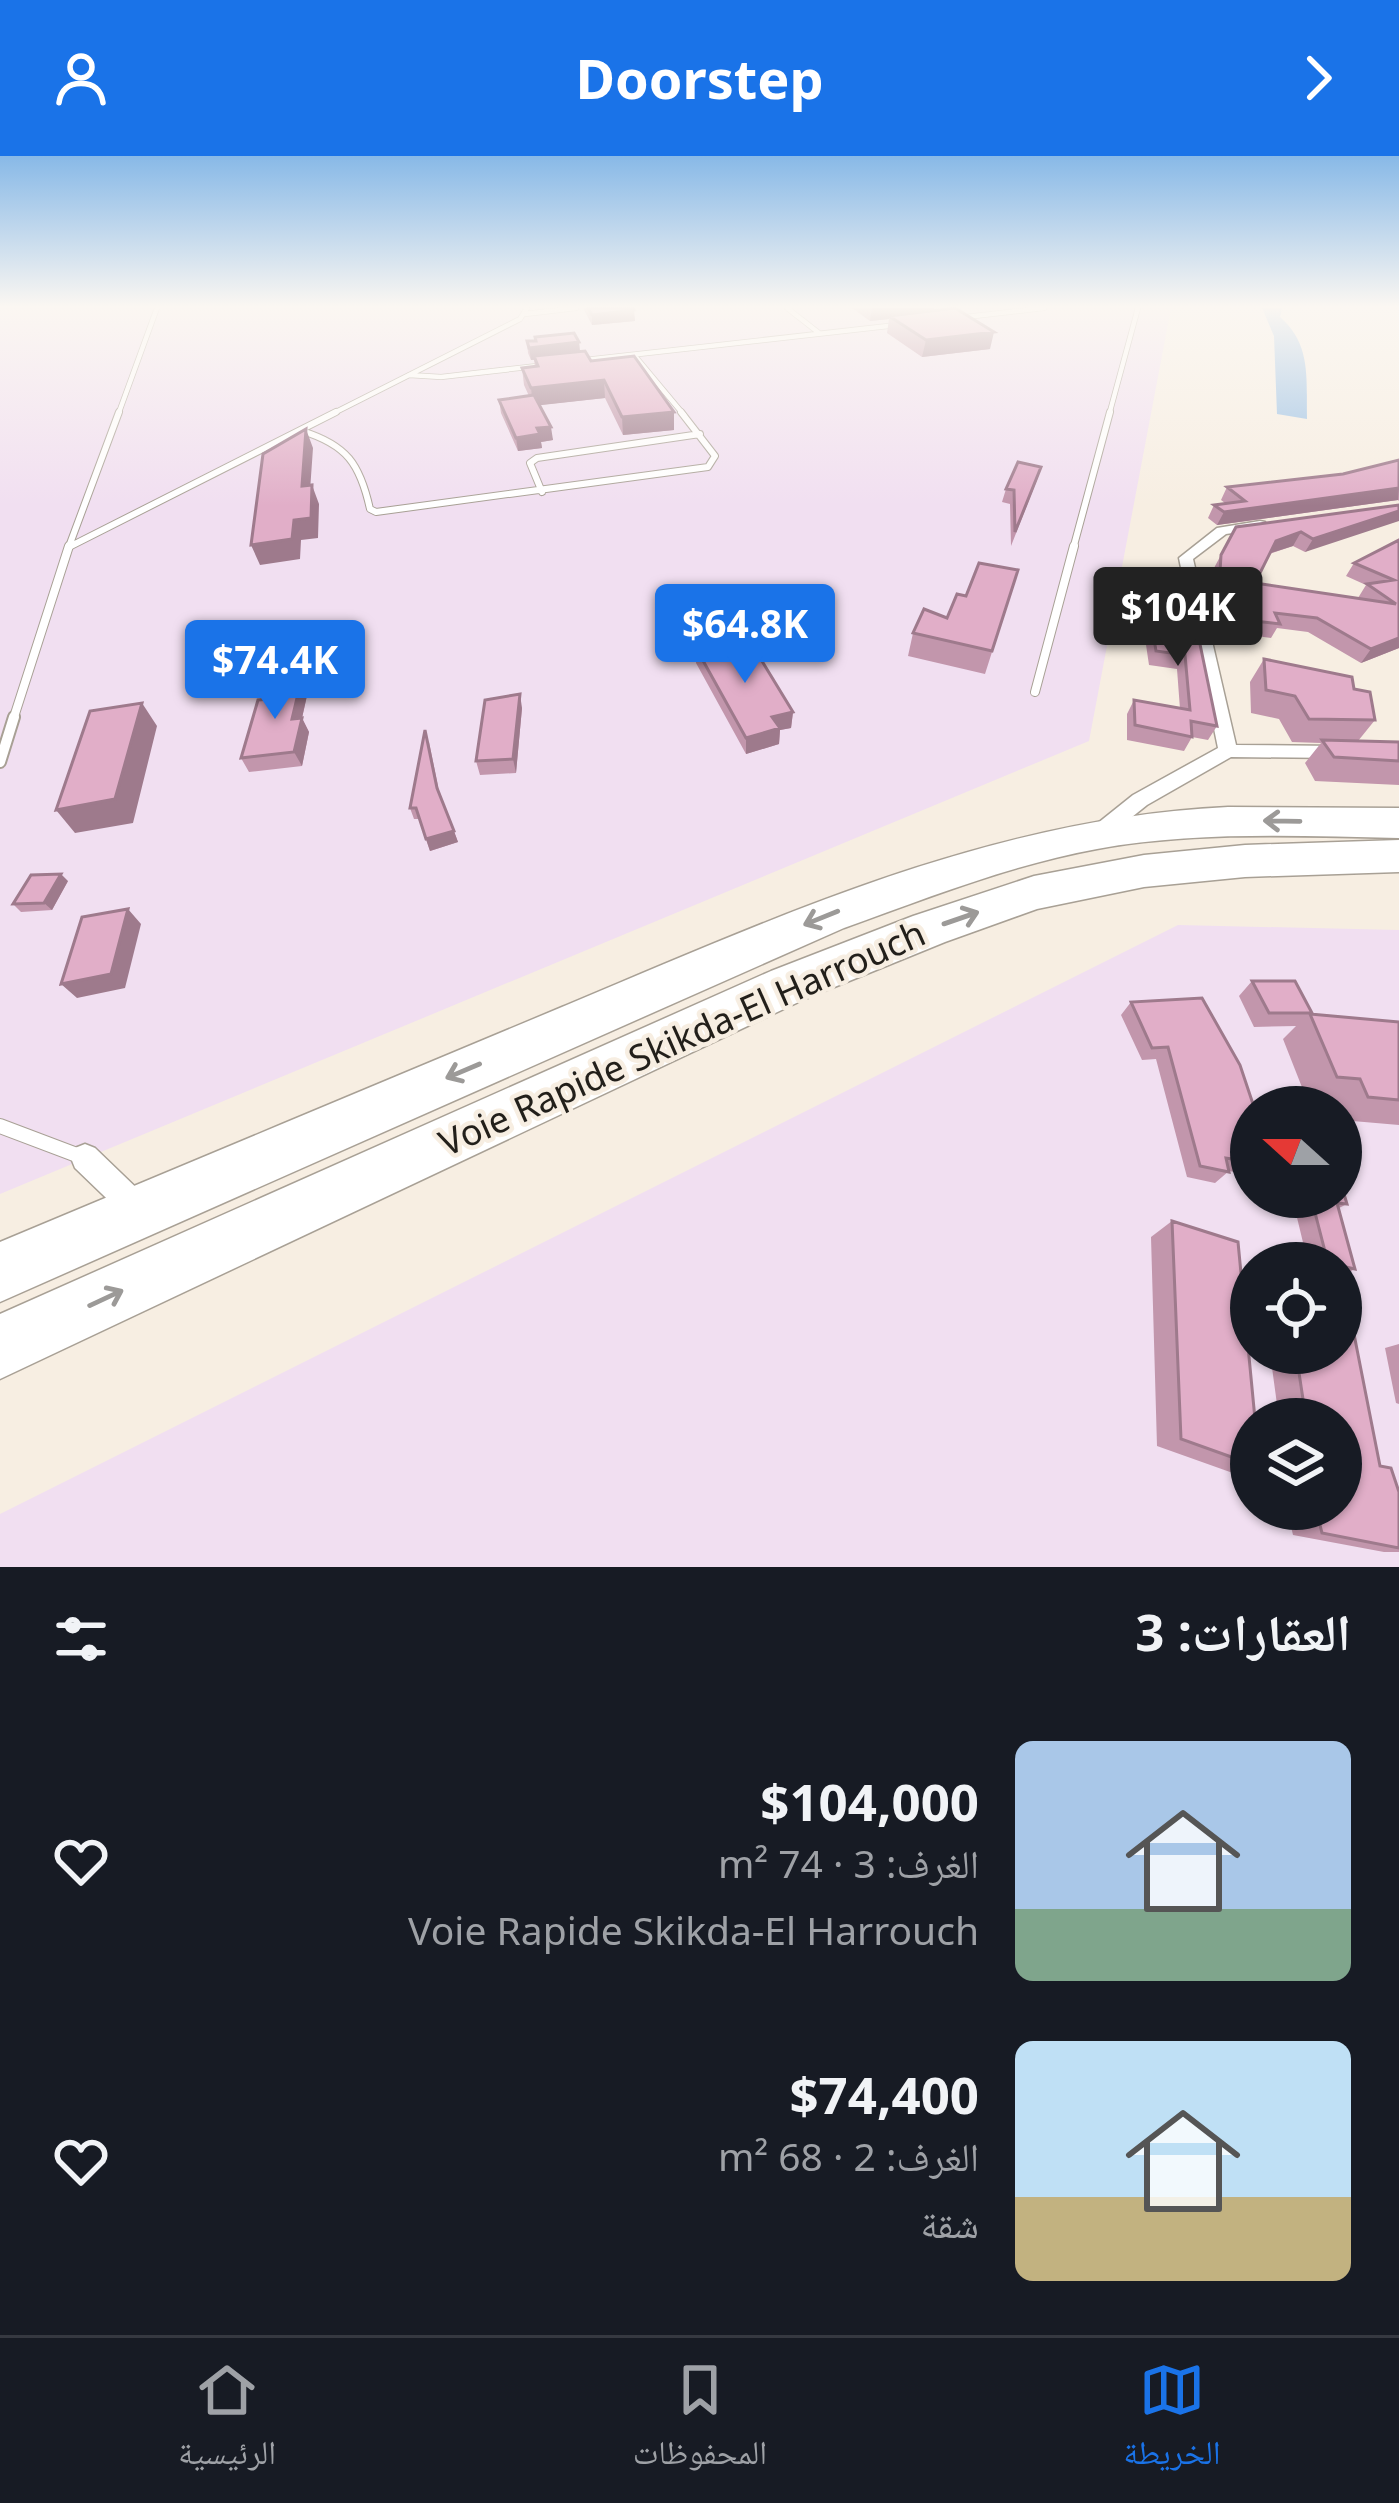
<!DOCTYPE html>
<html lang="ar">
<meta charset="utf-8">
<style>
:root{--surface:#171b24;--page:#242831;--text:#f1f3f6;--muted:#9ea1a6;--line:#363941;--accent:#1a73e8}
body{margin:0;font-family:"Noto Sans","Noto Naskh Arabic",sans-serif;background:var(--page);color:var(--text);direction:rtl;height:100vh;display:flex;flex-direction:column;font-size:45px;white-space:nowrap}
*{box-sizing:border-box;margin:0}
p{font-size:39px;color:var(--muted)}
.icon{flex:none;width:66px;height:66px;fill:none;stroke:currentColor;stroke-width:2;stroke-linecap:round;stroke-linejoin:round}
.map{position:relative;height:1411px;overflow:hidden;direction:ltr}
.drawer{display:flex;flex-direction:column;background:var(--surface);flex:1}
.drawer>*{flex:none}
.needle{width:78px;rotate:291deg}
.tools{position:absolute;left:1230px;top:930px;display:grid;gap:24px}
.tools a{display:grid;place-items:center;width:132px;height:132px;border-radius:50%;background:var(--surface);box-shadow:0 3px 9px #0004;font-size:60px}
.price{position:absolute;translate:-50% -102px;padding:0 27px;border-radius:12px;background:var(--accent);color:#fff;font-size:39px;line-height:78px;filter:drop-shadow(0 3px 6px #0008)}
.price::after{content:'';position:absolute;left:50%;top:72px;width:36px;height:27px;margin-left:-18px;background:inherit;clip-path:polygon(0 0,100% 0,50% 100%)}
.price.active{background:#222;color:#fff}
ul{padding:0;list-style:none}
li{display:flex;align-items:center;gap:36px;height:300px;padding:0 48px}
li span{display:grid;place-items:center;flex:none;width:336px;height:240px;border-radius:18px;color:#555}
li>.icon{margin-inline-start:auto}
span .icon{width:144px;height:144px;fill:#fffc;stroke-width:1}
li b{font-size:51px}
h2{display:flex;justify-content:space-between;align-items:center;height:144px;padding:0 48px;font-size:51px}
header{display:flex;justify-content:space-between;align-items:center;height:156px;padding:0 48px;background:var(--accent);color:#fff;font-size:54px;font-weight:700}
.tab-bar{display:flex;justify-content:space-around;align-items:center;height:168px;border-top:3px solid var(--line);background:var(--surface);font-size:33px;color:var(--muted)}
.tab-bar a{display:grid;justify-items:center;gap:6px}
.tab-bar .active{color:var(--accent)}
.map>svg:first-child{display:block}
</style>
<header><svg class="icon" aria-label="forward" viewBox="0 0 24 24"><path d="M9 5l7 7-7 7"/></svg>Doorstep<svg class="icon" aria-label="person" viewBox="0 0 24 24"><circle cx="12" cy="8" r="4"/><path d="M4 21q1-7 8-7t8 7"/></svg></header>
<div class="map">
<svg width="1399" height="1411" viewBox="0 0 1399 1411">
<rect width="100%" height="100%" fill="#f7eee2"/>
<path fill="#f1dff1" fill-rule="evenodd" d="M0,152H1171L1089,585L0,1038Z
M1178,769L1399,774V1411H0V1358ZM1251,951H1341V1041H1251ZM1251,1107H1341V1197H1251ZM1251,1263H1341V1353H1251Z"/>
<path fill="#99c0e5" d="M1262,152H1282L1280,161C1312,189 1306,223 1307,263L1277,258L1274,180Z"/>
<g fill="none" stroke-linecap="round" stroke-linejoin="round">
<defs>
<path id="lane-far4" d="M787,152L819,177
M525,158L576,152
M957,162L1044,152
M634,199L684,259
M576,205L897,169
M409,219L441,221L546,209
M118,259L157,152
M330,259L520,163L527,152
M1109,259L1138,152"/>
<path id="lane-far3" d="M302,275C347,289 360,308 370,353L376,356L708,311L715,300L681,256
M542,336L530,307L537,302L700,278
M69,391L336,256
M68,393L119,256
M1073,393L1110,256"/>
<path id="lane-far2" d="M1035,536L1074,390
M13,564L69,390"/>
<path id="lane-far1" d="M0,606L14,561"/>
<path id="lane" d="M0,970L82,1001"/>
<path id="street" d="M1260,365L1265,366V372L1226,378L1193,403L1236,589L1339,590L1348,596L1339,602L1231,601L1147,649L1102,685H1088L1085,680L1088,675L1133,639L1218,592L1179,402L1217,372Z
M85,988L95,992L148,1043L152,1053L148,1063L138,1067L128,1063L75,1012L71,1002L75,992Z"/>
<path id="highway" d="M1228,651L1399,652V682C1299,680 1196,675 1097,693C1010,709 927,742 844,772L0,1146V1086C187,1008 375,929 562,851C777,761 991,662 1228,651Z
M1399,684V716L1245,721L1144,731L1037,753L945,786L805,843L0,1223V1158L771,815L913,760L1034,720L1144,699L1245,689Z"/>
</defs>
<use href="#lane-far4" stroke="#a8a095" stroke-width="6"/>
<use href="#lane-far3" stroke="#a8a095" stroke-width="8"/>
<use href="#lane-far2" stroke="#a8a095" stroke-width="10"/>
<use href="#lane-far1" stroke="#a8a095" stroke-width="14"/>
<use href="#lane" stroke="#a8a095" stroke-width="16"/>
<use href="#street" stroke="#a8a095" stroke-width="3"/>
<use href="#highway" stroke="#a8a095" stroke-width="3"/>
<use href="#lane-far4" stroke="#fff" stroke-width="4.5"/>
<use href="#lane-far3" stroke="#fff" stroke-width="6"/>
<use href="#lane-far2" stroke="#fff" stroke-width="8"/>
<use href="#lane-far1" stroke="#fff" stroke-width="10"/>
<use href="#lane" stroke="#fff" stroke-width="14"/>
<use href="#street" fill="#fff" fill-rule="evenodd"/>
<use href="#highway" fill="#fff" fill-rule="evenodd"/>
</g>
<path fill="#c296ac" d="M583,152H633L635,165L592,169Z
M852,152H934V155L990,193L922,201L887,177L889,163L870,165Z
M527,185L579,186L580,195L674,274L623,279L605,242L539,249L553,284L541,286L542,292L518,295L501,257L499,244L529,240L524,229L522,212L535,211L534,204H531L528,197Z
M1399,304V345L1398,344L1217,369L1208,362L1214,349L1225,347L1221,344L1227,331L1343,318Z
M1041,311L1037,324L1011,390L1010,348L1002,346L1006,333Z
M1399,349L1305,396L1293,390L1269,398L1255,427L1358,442L1366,429L1346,420L1354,407L1399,384V492L1361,507L1308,476L1277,472L1271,482L1220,475L1212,447L1214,412L1236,371Z
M1018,414L985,518L908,500L913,477L947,462L966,440Z
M1147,441L1191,445L1217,570L1208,584L1192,581L1184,595L1127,584V558L1134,544L1180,553L1177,513L1149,509L1141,455Z
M696,492L793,556L791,572L780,574L779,588L746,598L696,507Z
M1264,503L1354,533L1375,564L1358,585L1399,586V629L1315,625L1305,607L1321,587L1292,586L1279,563L1251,557L1250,526Z
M308,535L302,562L309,576L302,610L249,616L241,602L270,543Z
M522,552L516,617L480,619L476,605Z
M429,586L440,640L458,686L430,695L419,663H414L410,652Z
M68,725L52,754L21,756L13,748Z
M1252,825L1312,857L1310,858L1399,866V969L1341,964V951H1332L1329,946L1307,944L1283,883L1296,870L1254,871L1239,840Z
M1131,846L1251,951V1019L1229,1015L1215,1027L1187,1021L1156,903L1142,904L1121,859Z
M1292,1041H1341L1347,1048L1339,1052L1355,1113L1341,1120V1107H1308Z
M1172,1065L1251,1263V1313L1230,1316L1157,1290L1151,1081Z
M1399,1188V1248L1396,1247L1385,1192Z
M1270,1197H1341L1380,1310L1399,1336V1396H1384L1293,1379L1287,1353H1341V1263H1279Z"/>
<path fill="#9e7a8c" d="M872,152H934L933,158L889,160V163L870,165Z
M634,154L635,165L592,169V159Z
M994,176L990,193L922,201L926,184Z
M579,186L580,198L531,204L529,192Z
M604,224L605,242L533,250L531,232Z
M674,256V274L623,279L622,261Z
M551,271L553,284L541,286L542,292L518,295L516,282L537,272Z
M306,273L313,292L309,349L302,330Z
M312,329L319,348L318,382L301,384L300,403L260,409L251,389L294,364Z
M1399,332L1398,344L1217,369L1224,356Z
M1399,355V365L1305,396L1313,383Z
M1301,376L1293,390L1268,398L1276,385Z
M1399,482V492L1361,507L1371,493Z
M302,521L308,535L302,562L309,576L302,610L294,596L292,563Z
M520,538L522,552L516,617L513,603Z
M142,547L157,570L133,667L75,677L56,654Z
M793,556L791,572L780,574L779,588L746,598V582L772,561Z
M454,675L458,686L430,695L426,683Z
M61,718L68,725L52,754L44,747Z
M128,753L141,768L125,832L77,842L61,828Z"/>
<path fill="#e1aec8" stroke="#9e7a8c" stroke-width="3" d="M588,152H633L634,154L592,159Z
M955,152L994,176L926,184L889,160Z
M574,177L579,186L529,192L527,185H536L535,181Z
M585,195L591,205L634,200L674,256L622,261L604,224L531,232L522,212L538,210L534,200Z
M534,239L551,271L537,272L540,278L516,282L499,244Z
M306,273L302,330L312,329L311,362L294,364L292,383L251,389L263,298Z
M1399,304V332L1224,356L1214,349L1245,345L1227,331L1343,318Z
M1018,306L1041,311L1015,376L1014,334L1006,333Z
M1399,349V355L1313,383L1301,376L1276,385L1255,427L1396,448L1367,428L1394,424L1354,407L1399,384V482L1371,493L1317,462L1275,457L1280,468L1228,462L1219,433L1221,399L1236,371Z
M979,407L1018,414L992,495L913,477L924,453L947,462L957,438L966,440Z
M1147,441L1191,445L1217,570L1191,565L1192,581L1135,569L1134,544L1190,554L1185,499L1156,495Z
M748,482L793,556L772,561L780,572L746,582L696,492Z
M1264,503L1352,521L1354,533L1370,536L1375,564L1309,563L1295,540L1266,534Z
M302,521L292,563L302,562L294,596L241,602L258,544L270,543L275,523Z
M520,538L513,603L476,605L485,544Z
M142,547L115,643L56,654L90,555Z
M425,574L437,632L454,675L426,683L416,652H410Z
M1322,584L1399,586V605L1334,601Z
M61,718L44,747L13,748L31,719Z
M128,753L111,818L61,828L82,761Z
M1252,825H1295L1312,857H1269Z
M1202,842L1240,909L1254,951H1251V1006L1226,1002L1229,1016L1200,1010L1168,891L1152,892L1131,846Z
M1310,858L1399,866V944L1368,941L1360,923L1337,921Z
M1341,1028L1347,1048L1337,1047L1355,1113L1341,1110V1107H1328L1311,1041H1341Z
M1172,1065L1238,1086L1255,1263H1251V1308L1181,1283Z
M1341,1160L1351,1163L1380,1310L1391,1312L1399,1336V1392L1322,1377L1316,1353H1341V1263H1306L1296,1197H1341Z"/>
<defs><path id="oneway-shaft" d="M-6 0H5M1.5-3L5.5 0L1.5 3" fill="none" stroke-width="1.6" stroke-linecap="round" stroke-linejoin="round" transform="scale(3)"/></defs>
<g stroke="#9c9a98">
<use href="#oneway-shaft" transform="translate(1282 665) rotate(-179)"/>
<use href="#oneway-shaft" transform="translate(821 762) rotate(158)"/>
<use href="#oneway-shaft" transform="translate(961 762) rotate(-19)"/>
<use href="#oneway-shaft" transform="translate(463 915) rotate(157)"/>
<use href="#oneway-shaft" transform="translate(106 1142) rotate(-25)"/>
</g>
<linearGradient id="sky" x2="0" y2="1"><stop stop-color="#88b9e7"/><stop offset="0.43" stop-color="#fbf7f2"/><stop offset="1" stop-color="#fbf7f2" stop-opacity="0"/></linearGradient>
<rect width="1399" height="350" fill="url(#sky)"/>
<g text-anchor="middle" stroke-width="9" stroke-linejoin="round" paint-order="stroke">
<g font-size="36" fill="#221f1a" stroke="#f7eee2">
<text transform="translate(682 882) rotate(-24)" y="13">Voie Rapide Skikda-El Harrouch</text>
</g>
</g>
</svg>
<div class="tools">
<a><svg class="needle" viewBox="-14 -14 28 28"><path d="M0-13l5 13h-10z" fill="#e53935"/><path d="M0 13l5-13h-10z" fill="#9ea1a6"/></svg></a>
<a><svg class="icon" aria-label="locate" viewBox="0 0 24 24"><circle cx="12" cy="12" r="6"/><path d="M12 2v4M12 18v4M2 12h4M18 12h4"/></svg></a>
<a><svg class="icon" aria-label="layers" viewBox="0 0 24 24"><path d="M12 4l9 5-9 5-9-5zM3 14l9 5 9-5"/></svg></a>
</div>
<b class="price active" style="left:1178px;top:513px">$104K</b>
<b class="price" style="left:745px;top:530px">$64.8K</b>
<b class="price" style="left:275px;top:566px">$74.4K</b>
</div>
<section class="drawer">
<h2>العقارات: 3<svg class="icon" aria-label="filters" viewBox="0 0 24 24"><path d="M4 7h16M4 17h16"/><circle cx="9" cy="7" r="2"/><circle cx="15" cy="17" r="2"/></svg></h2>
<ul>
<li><span style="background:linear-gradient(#a9c7e8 70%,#7fa58c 0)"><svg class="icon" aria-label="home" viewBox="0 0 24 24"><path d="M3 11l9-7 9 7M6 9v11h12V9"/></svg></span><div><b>$104,000</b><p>الغرف: 3 · 74 m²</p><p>Voie Rapide Skikda-El Harrouch</p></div><svg class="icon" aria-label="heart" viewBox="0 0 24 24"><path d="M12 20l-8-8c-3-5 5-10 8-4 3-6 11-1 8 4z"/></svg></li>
<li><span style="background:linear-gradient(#bfe0f5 65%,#c2b280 0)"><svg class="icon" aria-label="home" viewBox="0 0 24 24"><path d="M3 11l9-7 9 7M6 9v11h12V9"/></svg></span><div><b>$74,400</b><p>الغرف: 2 · 68 m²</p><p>شقة</p></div><svg class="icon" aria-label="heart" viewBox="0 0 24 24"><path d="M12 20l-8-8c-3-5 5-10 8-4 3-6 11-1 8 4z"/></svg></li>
</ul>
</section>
<nav class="tab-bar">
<a class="active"><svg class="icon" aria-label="map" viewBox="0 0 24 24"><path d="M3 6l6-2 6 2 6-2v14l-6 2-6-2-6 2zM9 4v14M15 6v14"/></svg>الخريطة</a>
<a><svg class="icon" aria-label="saved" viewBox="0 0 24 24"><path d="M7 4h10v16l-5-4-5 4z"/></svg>المحفوظات</a>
<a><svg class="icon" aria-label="home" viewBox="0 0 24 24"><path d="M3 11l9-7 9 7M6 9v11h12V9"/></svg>الرئيسية</a>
</nav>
